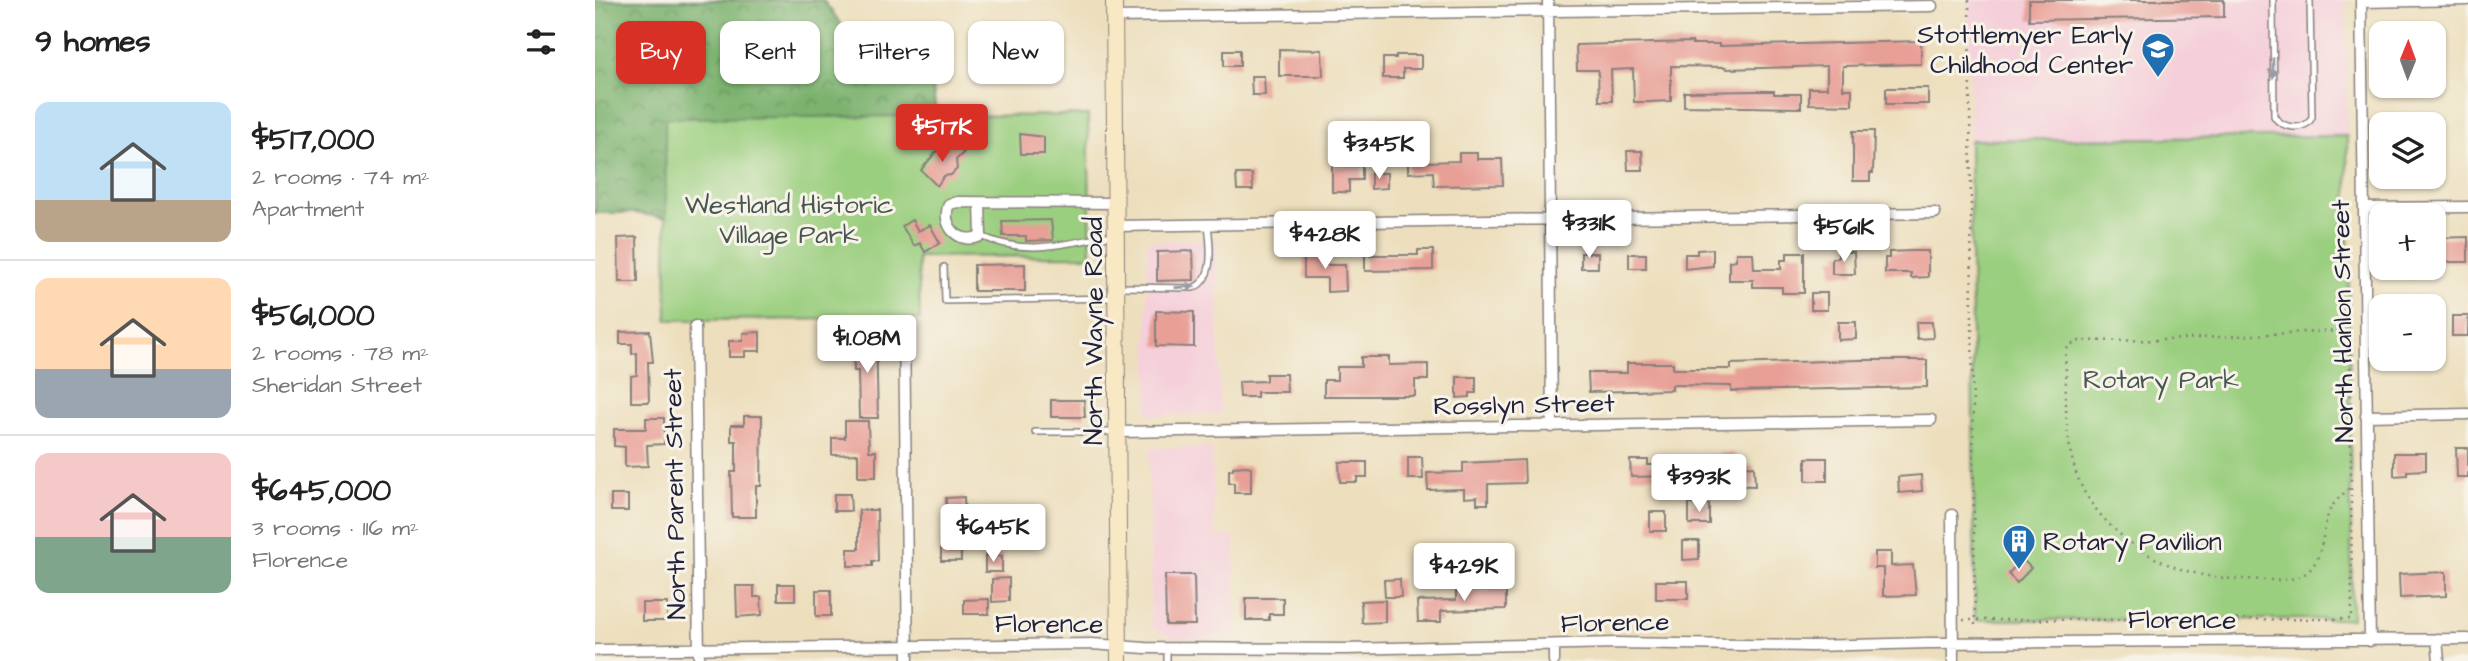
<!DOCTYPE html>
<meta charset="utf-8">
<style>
:root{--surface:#fff;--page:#f2f2f2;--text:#222;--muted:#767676;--line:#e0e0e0;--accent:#d93025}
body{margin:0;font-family:"Architects Daughter",sans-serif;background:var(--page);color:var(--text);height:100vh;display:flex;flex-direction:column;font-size:26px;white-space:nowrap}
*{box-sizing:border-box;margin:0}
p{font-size:23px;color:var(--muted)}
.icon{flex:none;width:38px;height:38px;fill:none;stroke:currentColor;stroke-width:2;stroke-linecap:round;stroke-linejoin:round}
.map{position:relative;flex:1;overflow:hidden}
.sheet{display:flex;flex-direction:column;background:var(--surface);width:595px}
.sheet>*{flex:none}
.top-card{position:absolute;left:21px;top:21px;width:665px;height:63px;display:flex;gap:14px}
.needle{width:46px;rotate:1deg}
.fabs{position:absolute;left:1774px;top:21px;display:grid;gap:14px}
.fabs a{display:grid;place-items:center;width:77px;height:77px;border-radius:14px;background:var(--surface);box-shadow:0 2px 5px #0004;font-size:35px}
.price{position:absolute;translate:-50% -60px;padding:0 16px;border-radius:7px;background:#fff;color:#222;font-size:23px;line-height:46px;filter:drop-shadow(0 2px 4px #0008)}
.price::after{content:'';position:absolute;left:50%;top:42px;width:21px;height:16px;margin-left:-10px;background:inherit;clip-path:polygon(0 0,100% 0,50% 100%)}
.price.current{background:var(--accent);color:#fff}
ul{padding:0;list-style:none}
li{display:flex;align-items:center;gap:21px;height:175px;padding:0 35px}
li+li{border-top:2px solid var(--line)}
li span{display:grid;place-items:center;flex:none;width:196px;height:140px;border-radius:14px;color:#555}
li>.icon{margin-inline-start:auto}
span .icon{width:84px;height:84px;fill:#fffc;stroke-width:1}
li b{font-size:30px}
h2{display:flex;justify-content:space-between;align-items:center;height:84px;padding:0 35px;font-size:30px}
.chip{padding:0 24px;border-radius:14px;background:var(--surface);box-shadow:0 2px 5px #0004;font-size:24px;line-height:63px}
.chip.current{background:var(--accent);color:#fff}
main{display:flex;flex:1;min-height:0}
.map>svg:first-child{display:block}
</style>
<main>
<section class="sheet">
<h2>9 homes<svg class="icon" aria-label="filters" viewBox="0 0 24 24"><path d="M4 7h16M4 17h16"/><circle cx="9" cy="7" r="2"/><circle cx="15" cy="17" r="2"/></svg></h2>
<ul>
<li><span style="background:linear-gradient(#bfe0f5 70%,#b9a48a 0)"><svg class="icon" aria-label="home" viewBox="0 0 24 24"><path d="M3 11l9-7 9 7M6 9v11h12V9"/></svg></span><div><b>$517,000</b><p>2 rooms · 74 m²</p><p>Apartment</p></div></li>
<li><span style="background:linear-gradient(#ffd9b3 65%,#9aa5b1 0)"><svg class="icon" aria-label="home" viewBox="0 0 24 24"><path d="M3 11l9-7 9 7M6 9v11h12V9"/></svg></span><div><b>$561,000</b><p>2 rooms · 78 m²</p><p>Sheridan Street</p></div></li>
<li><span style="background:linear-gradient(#f6c9c9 60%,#7fa58c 0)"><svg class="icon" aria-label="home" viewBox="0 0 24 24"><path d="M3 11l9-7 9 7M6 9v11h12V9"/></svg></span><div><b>$645,000</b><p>3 rooms · 116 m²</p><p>Florence</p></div></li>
</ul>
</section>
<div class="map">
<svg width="1873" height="661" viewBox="0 0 1873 661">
<defs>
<pattern id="forest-crowns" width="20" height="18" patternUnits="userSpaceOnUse" patternTransform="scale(1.75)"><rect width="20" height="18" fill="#7cb26e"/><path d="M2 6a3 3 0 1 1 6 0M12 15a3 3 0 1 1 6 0" fill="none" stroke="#65905c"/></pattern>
</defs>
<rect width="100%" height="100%" fill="#f7f3e8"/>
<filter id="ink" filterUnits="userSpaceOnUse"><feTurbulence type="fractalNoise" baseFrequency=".0143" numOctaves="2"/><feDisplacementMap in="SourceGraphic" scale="14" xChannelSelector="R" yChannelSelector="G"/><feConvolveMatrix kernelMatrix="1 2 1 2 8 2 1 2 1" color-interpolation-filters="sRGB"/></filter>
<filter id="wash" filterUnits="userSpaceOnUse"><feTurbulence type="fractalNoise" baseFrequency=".00686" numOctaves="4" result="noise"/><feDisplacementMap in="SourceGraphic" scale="28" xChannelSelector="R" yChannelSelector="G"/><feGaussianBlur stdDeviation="1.57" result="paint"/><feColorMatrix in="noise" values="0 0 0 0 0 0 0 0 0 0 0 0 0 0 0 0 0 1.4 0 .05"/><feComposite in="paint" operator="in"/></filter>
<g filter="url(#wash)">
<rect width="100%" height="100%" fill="#eddfbd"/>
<path fill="#f5cfda" d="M1374,0H1751L1752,136L1375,140Z
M622,240L625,414L553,415L552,241Z
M617,447L619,535L639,537L642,638L582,639L556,628L554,448Z"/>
<path fill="url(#forest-crowns)" stroke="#4f6a54" stroke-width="2" d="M0,0H228L261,44L318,63L338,89L342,123L89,221L41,213H0Z"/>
<path fill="#9bcf80" stroke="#5e785e" stroke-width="2" d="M493,115L496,256L323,257L325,319L72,320L70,118Z
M1752,136L1757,619L1380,620L1375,140Z"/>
<g id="blocks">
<path fill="#e89f96" d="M1434,0H1629V17L1434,20Z
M1326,41V64L1248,66V89H1257V105L1214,104V88H1232V66L1131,69V67L1076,66V101L1053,102H1039L1038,69L1016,70L1017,101H1004L1003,70H982L981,45L1097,42V44H1124V46Z
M684,49L727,50L728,76H684Z
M629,50H645V66H629Z
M801,55H826V69H808V78H788V58H801Z
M656,76H669L670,95H657Z
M1291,88H1333V104H1291Z
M1162,91H1179V94H1206V108L1089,106V92Z
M1258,131H1279L1278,173H1275V181H1258Z
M425,134L449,137V154H426Z
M361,146L369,152L361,160L362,169L356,175L349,176L342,186L326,170L345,147L348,150Z
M1032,151H1047L1048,170H1033Z
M864,153H882V159H907L908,185L839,186L838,172L813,173V154H831V162L864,161Z
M737,166H767V180H754V192H737Z
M776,173H792V188L776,189Z
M641,174H657L658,190H642Z
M317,220L323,231L335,225L345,243L330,252L325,243L319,246L307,226Z
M456,220L458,240L431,241V236H408L407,221Z
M42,237L43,282H24L23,238Z
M1873,237V262H1839V238Z
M1118,249V266L1090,269V254H1102V250Z
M823,250H838V270L770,271V255H823Z
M598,251L599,280L562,281V252Z
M709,251H727V265H750L751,291L732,292V278H709Z
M1316,251H1333V277L1316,278V273H1290V258H1294V252Z
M1243,252H1259L1260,274H1237V258H1243Z
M986,253H1003V268H986Z
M1141,253H1158L1159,269H1186V260H1192V253H1209V293H1187V287H1158V280H1134V261L1141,260Z
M1034,254H1051V268H1034Z
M430,264V291H379V265Z
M1216,293H1232V310H1216Z
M561,311L599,312V347L561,346Z
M1857,316H1873V336H1857Z
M1243,322H1261V339L1243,340Z
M1321,322H1337L1338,338L1322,339Z
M55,331L58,362H53L54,402H36V376L42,375V353L37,354V344H25V332Z
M165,332V351H150V357H134V341H148V333Z
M258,335H281L283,418H264L263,371H259Z
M766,357H794V365L833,364V380H820V396H729V380H742V367H766Z
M1264,360H1332V387L1136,391V386L1077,385V390L994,392L993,373H1032V363H1078V369H1136V364Z
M671,374H691L692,392H662V397H645L644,382L671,381Z
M862,377H881V393H875V397L862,398Z
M456,400H489L490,417H456Z
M149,416H167L166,486H161V517H137L136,472H141V441H136V425H149Z
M51,418H69V444L52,445L53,466L30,467V447L19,446V429H51Z
M250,421H273L274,451H281V477H263V454L237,455V438H250Z
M1861,448H1873V477H1862Z
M1123,453H1140V467L1159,466L1160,486L1123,485Z
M1799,453H1831V470L1812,471V475L1799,476Z
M813,457H827L828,479H813Z
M1211,458H1232V481H1211Z
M1095,459V467L1098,466L1099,482H1078V476L1036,477L1035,460H1053V465H1078V460Z
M929,460L930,483L893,484V504H882V497L869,498V489L833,490L832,473L868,472V463Z
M744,462H772V477H762V482H745Z
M651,466L656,467V493H639V483H634V470H638V467Z
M1326,475L1327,491L1304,493L1303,477Z
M239,494H255L256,511H239Z
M16,495H33V511H16Z
M369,497L370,524H365L366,561H346V537H352L351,498Z
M1094,504H1114V524H1094Z
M264,510H282L283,561H277V566H253V549H264Z
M1055,512H1071V531H1055Z
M392,514H409V530H393Z
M1088,541H1104V559L1088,560Z
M1280,552H1296V566L1318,565L1321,595L1288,596V568H1280Z
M390,556H407V572H390Z
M1427,559L1436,568L1422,583L1413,574Z
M1851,572V596L1805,598L1804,574Z
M570,575H599L600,625H571Z
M414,578V601L397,602V579Z
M805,579L806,597H790L789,580Z
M1061,581H1093V599H1061Z
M895,583H911V609L846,611V622H823L822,601L861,600V590L895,591Z
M183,584H200V600H183Z
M141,586H159V597H166L167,615L142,617Z
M221,590H236V616H221Z
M651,598H688V614H674V620H651Z
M394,599V614H369V600Z
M790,600V622L767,623L766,601Z
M47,603H72V621H47Z"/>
</g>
</g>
<g filter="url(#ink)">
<use href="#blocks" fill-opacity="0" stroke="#88807c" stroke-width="2"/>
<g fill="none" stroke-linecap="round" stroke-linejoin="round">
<defs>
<path id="service" d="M1678,0L1679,116C1686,129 1711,132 1717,117L1715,0
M386,236C434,257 470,243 519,235
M349,267L350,301L519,298
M525,287L598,288C621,279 615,245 613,224
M440,432H520
M572,648V661"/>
<path id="minor" d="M953,0L957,427
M1766,0L1775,641
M1766,2L1873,0
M519,17L1337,6
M385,203L386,236C364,246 345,225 354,204L363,202L521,203
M1769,208L1873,207
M521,226L1340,213
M309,324L313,661
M100,326L104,661
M1771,416L1873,414
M523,432L1336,420
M1357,515L1358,661
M1842,639L1844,661
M959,645V661
M0,650L497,644L550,648L751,649L1022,643L1216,646L1335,643L1873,639"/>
<path id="secondary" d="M519,0L524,661"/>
</defs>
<use href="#service" stroke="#88807c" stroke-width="8"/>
<use href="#minor" stroke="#88807c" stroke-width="13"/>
<use href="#secondary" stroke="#88807c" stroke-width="18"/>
<path stroke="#88807c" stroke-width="2.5" stroke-dasharray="2 5" stroke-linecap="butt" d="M1374,0L1380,630
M1368,620L1757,619L1756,486C1750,493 1739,501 1735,510C1726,530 1730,559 1711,573C1696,584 1666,579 1648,579C1588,579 1533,553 1497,504C1471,469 1470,417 1471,375C1471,368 1469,356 1472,349C1474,344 1480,343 1485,341L1571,340L1710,332L1755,331L1756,486"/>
<use href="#service" stroke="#fff" stroke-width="5"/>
<use href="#minor" stroke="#fff" stroke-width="10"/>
<use href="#secondary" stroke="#f8e8c3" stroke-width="16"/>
</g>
<defs><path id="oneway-solid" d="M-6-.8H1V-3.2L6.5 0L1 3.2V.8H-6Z" transform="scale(1.75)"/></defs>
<g fill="#9c9ca7">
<use href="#oneway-solid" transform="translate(1678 68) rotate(90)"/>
<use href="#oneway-solid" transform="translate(590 287) rotate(-4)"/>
</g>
</g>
<defs>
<symbol id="school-pin" viewBox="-11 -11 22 30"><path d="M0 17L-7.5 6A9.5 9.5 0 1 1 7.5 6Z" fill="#1f6fb2" stroke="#f7f3e8"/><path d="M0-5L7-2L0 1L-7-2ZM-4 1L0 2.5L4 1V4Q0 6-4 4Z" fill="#fff"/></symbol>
<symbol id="building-pin" viewBox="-11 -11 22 30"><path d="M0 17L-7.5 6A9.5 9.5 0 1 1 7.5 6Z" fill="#1f6fb2" stroke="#f7f3e8"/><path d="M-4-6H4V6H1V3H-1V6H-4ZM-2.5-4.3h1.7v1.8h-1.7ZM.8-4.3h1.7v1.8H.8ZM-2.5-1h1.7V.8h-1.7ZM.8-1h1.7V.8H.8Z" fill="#fff"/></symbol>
</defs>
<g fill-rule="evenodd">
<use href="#school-pin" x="1544" y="30" width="38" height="52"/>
<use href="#building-pin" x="1405" y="522" width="38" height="52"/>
</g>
<g text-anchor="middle" stroke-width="6" stroke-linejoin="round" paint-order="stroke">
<g font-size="26" fill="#22223b" stroke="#f7f3e8" text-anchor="end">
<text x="1538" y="43">Stottlemyer Early<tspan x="1538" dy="30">Childhood Center</tspan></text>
<text x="1448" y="550" text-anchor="start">Rotary Pavilion</text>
</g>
<g font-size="26" fill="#465650" stroke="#f7f3e8">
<text x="194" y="213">Westland Historic<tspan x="194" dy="30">Village Park</tspan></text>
<text x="1566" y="388">Rotary Park</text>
</g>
<g font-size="26" fill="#22223b" stroke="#f7f3e8">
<text transform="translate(1747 321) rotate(-91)" y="9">North Hanlon Street</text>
<text transform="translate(498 331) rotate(-90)" y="9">North Wayne Road</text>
<text transform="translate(929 404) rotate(-1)" y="9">Rosslyn Street</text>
<text transform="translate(79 494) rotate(-91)" y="9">North Parent Street</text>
<text x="1587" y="628">Florence</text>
<text transform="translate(1020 622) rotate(-1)" y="9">Florence</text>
<text x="454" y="632">Florence</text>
</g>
</g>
</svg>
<div class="fabs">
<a><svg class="needle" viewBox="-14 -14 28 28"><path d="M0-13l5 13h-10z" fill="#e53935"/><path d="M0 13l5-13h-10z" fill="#767676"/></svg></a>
<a><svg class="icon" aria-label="layers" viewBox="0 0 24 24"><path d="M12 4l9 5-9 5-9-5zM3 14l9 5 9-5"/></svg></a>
<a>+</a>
<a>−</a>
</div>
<b class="price current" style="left:347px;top:164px">$517K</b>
<b class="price" style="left:784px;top:181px">$345K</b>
<b class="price" style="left:994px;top:260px">$331K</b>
<b class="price" style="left:1249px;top:264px">$561K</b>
<b class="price" style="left:730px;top:271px">$428K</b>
<b class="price" style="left:272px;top:375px">$1.08M</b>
<b class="price" style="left:1104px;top:514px">$393K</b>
<b class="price" style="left:398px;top:564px">$645K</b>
<b class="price" style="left:869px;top:603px">$429K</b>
<div class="top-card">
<a class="chip current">Buy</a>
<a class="chip">Rent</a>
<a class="chip">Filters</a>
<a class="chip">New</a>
</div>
</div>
</main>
